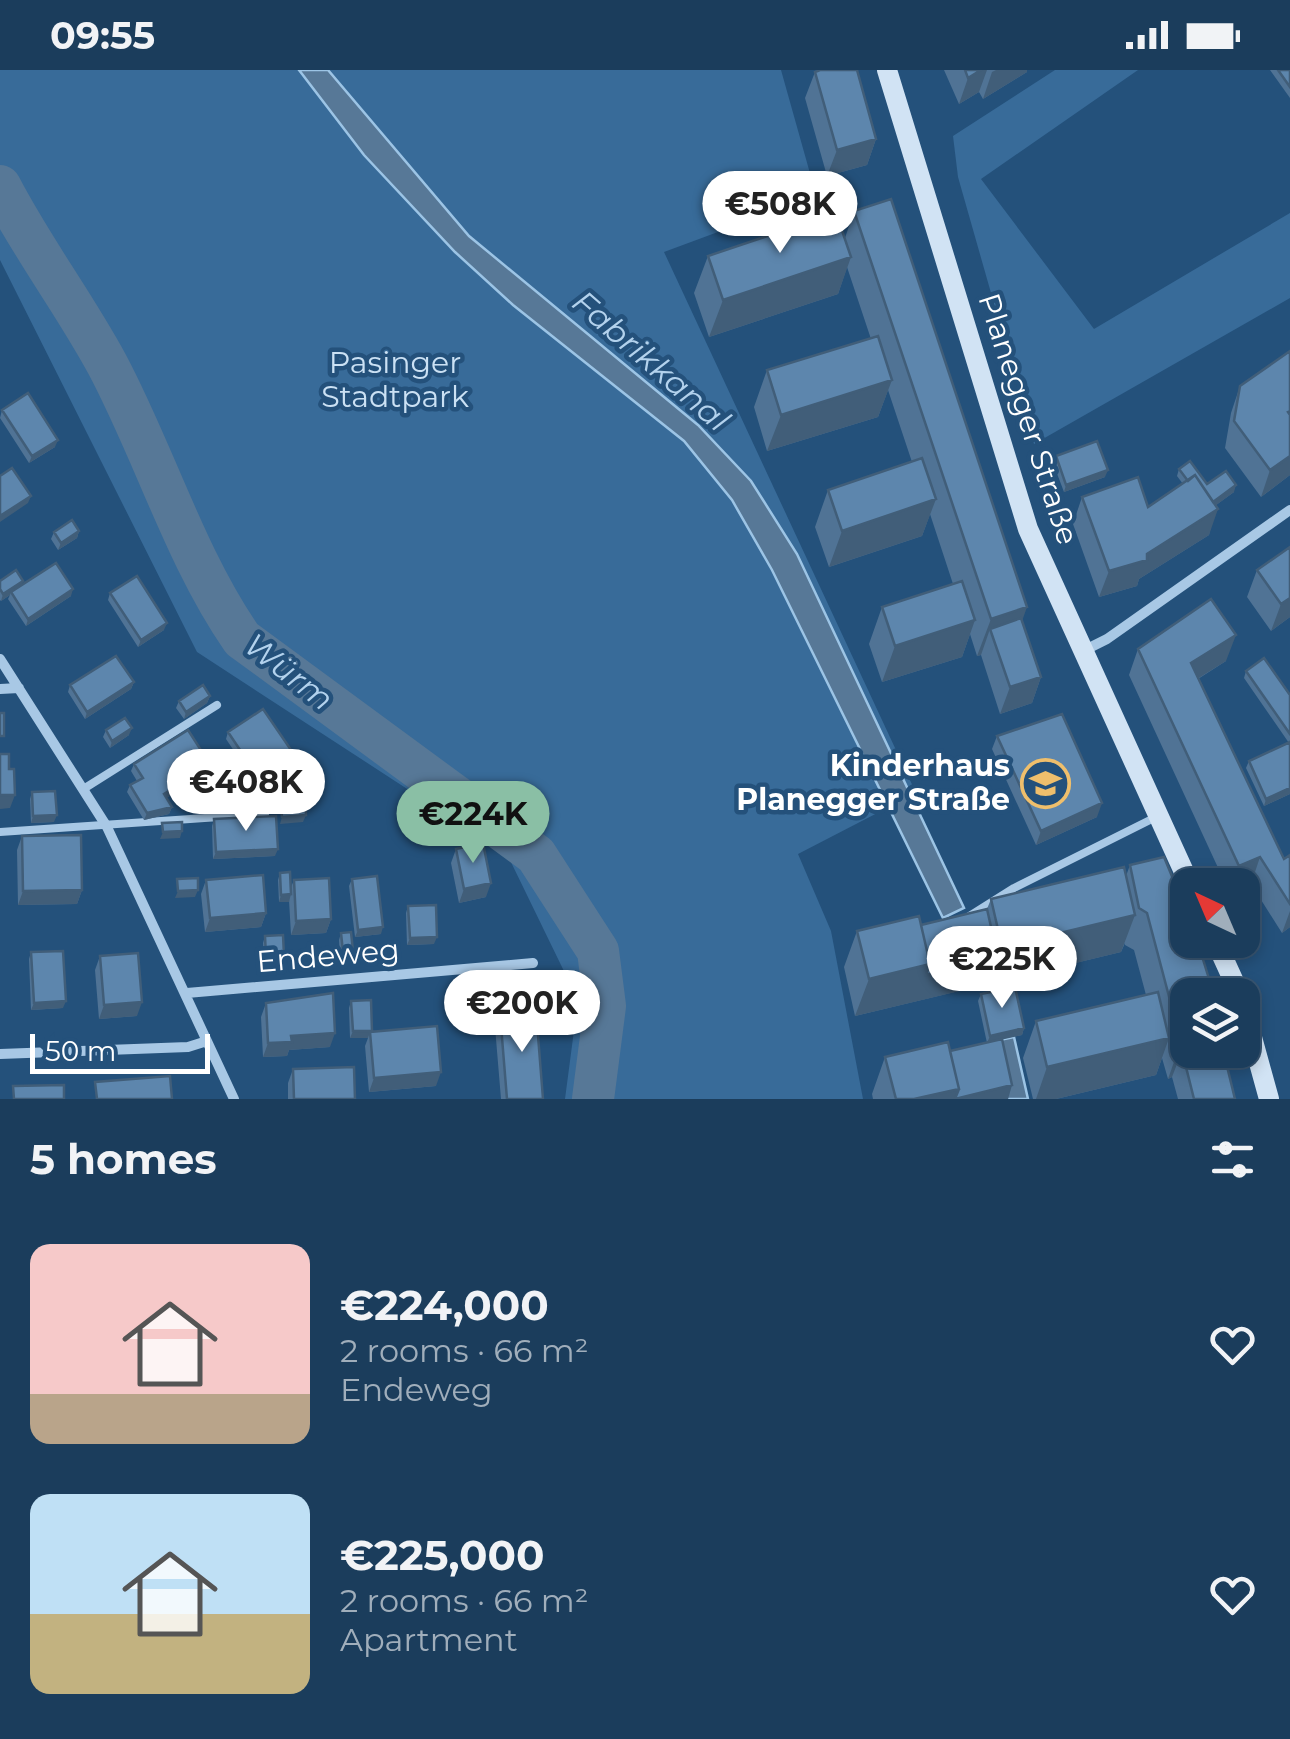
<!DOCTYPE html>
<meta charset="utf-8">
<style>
:root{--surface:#1b3d5c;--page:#244462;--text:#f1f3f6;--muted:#a0aebb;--line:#395672;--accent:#8abfa5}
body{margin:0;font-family:Montserrat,sans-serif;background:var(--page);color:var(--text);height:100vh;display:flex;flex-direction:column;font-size:38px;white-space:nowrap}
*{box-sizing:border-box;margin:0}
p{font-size:32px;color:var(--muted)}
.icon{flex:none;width:55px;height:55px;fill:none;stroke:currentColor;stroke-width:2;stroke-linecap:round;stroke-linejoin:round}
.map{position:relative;height:1029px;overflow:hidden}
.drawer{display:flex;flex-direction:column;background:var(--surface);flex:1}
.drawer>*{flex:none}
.needle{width:65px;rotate:316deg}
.controls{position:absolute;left:1170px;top:798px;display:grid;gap:20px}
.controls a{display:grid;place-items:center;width:90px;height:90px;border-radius:20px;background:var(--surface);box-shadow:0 5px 15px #0003,0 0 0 2px var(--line);font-size:50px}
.scale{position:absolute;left:30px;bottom:25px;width:180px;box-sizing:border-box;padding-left:10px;border:5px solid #fff;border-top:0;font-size:28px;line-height:35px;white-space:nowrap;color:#fff;-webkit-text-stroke:8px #24517b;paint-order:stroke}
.price{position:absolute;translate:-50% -85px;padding:0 22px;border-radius:35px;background:#fff;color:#222;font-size:32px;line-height:65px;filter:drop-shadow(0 2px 5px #0008)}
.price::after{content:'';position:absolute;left:50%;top:60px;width:30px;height:22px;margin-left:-15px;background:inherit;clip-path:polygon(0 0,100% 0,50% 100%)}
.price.current{background:var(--accent);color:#111}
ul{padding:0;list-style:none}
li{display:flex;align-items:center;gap:30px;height:250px;padding:0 30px}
li span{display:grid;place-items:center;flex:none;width:280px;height:200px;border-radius:20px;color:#555}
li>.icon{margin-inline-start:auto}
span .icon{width:120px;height:120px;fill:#fffc;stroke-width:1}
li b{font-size:42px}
h2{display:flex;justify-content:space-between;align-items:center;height:120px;padding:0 30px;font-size:42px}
.status{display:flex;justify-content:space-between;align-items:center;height:70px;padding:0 50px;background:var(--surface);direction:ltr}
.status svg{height:28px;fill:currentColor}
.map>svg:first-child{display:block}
</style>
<div class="status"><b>09:55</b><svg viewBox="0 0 49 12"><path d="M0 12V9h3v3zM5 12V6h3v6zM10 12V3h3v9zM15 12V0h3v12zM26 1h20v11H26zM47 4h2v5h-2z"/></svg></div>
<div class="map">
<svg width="1290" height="1029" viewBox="0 0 1290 1029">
<rect width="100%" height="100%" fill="#24517b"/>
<path fill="#386b99" d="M0,0H781L813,114L753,149L664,182L916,723L798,784L831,861L863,1029H565L578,930L507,784L197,582L0,190Z
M1055,0H1138L981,109L1094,259L1290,143V228L1034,374L958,107L953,66Z"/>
<path fill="#577897" stroke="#9cc4e5" stroke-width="2.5" d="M299,0H328L469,166L698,355L751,411L797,484L964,838L943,848L772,500L732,430L684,371L513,235L455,182L364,85Z
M1014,967L1028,1029H1003L990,972Z"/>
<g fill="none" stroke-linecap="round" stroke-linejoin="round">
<path stroke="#577897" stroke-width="42" d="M0,116C32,178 74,233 107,294C155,384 184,485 242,569L536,785L598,881L605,936L593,1029"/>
<path stroke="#a8c8e5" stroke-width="8" d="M85,718L217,635
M0,762L265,744
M968,847L1014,818L1158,746"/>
<path stroke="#a8c8e5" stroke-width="10" d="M1083,581L1107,569L1290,440
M0,589L107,757L234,1029
M0,619L19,618
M187,923L533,893
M0,984L188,977L207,971"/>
<path stroke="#d1e3f4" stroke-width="20" d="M887,0L1028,459L1190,815
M1215,870L1240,925
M1242,931L1269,1029"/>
</g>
<path fill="#507395" d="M944,0H1027V2L983,29L979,22L959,34Z
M1270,0H1290V28Z
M815,2L876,69L867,95L827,106L805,28Z
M854,141L1022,551L1041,607L1032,633L1000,644L981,585L977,586L970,564L962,587L882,612L869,574L882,537L953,514L930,444L922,466L829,497L815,457L828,420L912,392L888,320L878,347L767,381L754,337L767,300L871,269L847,197L838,224L709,267L694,223L708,186L845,168Z
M1240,316L1290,405L1261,427L1225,378L1231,343Z
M2,340L55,377L29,393L0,348Z
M1056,386L1105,407L1064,422L1053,393Z
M1179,399L1207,414L1234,422L1216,435L1209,465L1139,509L1137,516L1099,527L1073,454L1082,427L1148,437L1183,414L1177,406Z
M79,461L77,468L58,480L51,469L54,462Z
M1257,500L1290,547L1271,561L1247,527Z
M0,511H23L21,515L71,526L26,556L8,529L10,525L1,531L0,530Z
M110,523L164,560L138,577L108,530Z
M1138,579L1226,591L1198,609L1284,789L1290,785V857L1282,863L1251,814L1242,817V815H1226L1129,605Z
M1246,601L1290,625V724L1264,736L1246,698L1249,691L1289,673L1244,608Z
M134,612L131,619L85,649L68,622L70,615Z
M210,626L207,633L184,649L176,638L179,631Z
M106,660L129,665L110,678L103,667Z
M228,662L304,699L301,706L267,730L226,669Z
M997,666L1097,747L1036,775L992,679Z
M134,694L221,723L207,732L201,723L187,732L180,720L166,728L172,737L169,744L144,750L127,722L130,715L137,711L131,701Z
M32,722L54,752L31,753L30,729Z
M214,749L275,786L213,789L212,756Z
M22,766L82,820L77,834L18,835L17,780Z
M456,779L486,827L459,833L451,793Z
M1130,795L1235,1029H1178L1172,1007L1168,1009L1162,988L1156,1005L1056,1029H1033L1023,988L1036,951L1146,925L1134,880L1125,875V873L1121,882L855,946L844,897L857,861L921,855L987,839L991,829L1126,806Z
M280,803L291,817L294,810L331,849L326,863L291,865L289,830L279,832L278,810Z
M352,809L381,864L355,867L349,816Z
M206,810L266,843L261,857L205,862L201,824Z
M408,836L434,874L407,875L406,843Z
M341,863L350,888L340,889L339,870Z
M265,866L282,893L264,894L263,873Z
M31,882L63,938L31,940L29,889Z
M100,886L137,946L99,949L95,900Z
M981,924L1024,958L1022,965L1002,969L1012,1015L1008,1029H873L872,1024L885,987L950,981L987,973L978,931Z
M351,931L372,962L436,1016L369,1022L365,976L368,968H350L349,938Z
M266,933L330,977L289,980L287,986L263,987L261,947Z
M500,943L543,1029H501L495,957Z
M293,999L355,1029H288V1013Z"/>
<path fill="#415e79" d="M981,0H987L979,22L959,34L968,8Z
M996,0H1027V2L983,29L992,2Z
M876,69L867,95L827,106L837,80Z
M851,187L838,224L709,267L723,230Z
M892,310L878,347L767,381L781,345Z
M58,370L55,377L29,393L32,386Z
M1290,386V405L1261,427L1270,400Z
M1108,400L1105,407L1064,422L1066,415Z
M1236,415L1234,422L1204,444L1206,437Z
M31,426L28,433L0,452V446Z
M936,429L922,466L829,497L842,461Z
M1218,439L1209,465L1139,509L1137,516L1099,527L1109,501L1147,484Z
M79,461L77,468L58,480L61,473Z
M23,511L20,518L11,522L10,525L1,531L3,524Z
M73,519L71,526L26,556L28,549Z
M1290,528V547L1271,561L1281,534Z
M1027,537L1014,574L990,559L981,585L977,586L991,549Z
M975,550L962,587L882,612L895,576Z
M167,553L164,560L138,577L141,570Z
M1236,565L1226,591L1181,619L1191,593Z
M1041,607L1032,633L1000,644L1010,617Z
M134,612L131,619L85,649L87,642Z
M210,626L207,633L184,649L186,642Z
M132,658L129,665L110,678L112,671Z
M304,699L301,706L267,730L269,723Z
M182,713L180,720L161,731L164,724Z
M203,716L201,723L187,732L190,725Z
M224,716L221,723L207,732L209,725Z
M1290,718V724L1264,736L1266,729Z
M0,725H15L10,738L0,739Z
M1102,733L1097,747L1036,775L1041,761Z
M172,737L169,744L144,750L147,743Z
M57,745L54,752L31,753L33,746Z
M306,745L303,752L280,754L282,747Z
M182,761L180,768L160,769L163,762Z
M278,779L275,786L213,789L216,782Z
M1260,787L1251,814L1242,817V815H1233L1239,796Z
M491,813L486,827L459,833L464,819Z
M82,820L77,834L18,835L23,821Z
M198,820L195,827L175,828L178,821Z
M291,824L289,832H279L281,825Z
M1290,841V857L1282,863Z
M266,843L261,857L205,862L210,848Z
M1135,845L1121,882L989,914L1002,877Z
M331,849L326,863L291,865L296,851Z
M383,857L381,864L355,867L358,860Z
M437,867L434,874L407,875L410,868Z
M353,881L350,888L340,889L343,882Z
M284,886L282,893L264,894L266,887Z
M998,888L989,914L855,946L869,909L930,894Z
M66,931L63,938L31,940L34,933Z
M142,932L137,946L99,949L104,935Z
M1024,958L1022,965L987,973L990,966Z
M353,961H372L370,962L368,968H350Z
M335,963L330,977L289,980L287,986L263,987L268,973L291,966Z
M1169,968L1156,1005L1056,1029H1036L1047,997Z
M1188,970V980L1182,981L1172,1007L1168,1009L1181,972Z
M441,1002L436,1016L369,1022L374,1008Z
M1012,1015L1008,1029H914L959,1019Z"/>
<path fill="#5d86ad" stroke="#415e79" stroke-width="2.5" d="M820,0H857L876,69L837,80L815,2Z
M965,0H981L968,8Z
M1278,0H1290V17Z
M891,129L1027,537L991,549L854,141Z
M836,143L851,187L723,230L708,186Z
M878,266L892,310L781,345L767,300Z
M1290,281V341L1288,342L1290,345V386L1270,400L1234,351L1240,316Z
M28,323L58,370L32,386L2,340Z
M1097,371L1108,400L1066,415L1056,386Z
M922,388L936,429L842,461L828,420Z
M1190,391L1207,414L1226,401L1236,415L1213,432L1195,405L1188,411L1179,399Z
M12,398L31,426L0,446V406Z
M1195,405L1218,439L1147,484V490L1109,501L1082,427L1138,407L1148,437Z
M72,450L79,461L61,473L54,462Z
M1290,477V528L1281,534L1257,500Z
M56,493L73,519L28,549L11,522Z
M16,500L23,511L3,524L0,519V511Z
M137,506L167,553L141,570L110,523Z
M962,511L975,550L895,576L882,537Z
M1211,529L1236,565L1191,593L1284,789L1290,785V834L1260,787L1239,796L1138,579Z
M1021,548L1041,607L1010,617L990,559Z
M116,586L134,612L87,642L70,615Z
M1264,588L1290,625V664L1246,601Z
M203,615L210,626L186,642L179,631Z
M263,639L304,699L269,723L228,662Z
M0,643H4V666H0Z
M1062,644L1102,733L1041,761L997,666Z
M125,648L132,658L112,671L106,660Z
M188,660L224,716L209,725L203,716L190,725L182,713L164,724L172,737L147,743L130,715L143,708L134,694Z
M1290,672V718L1266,729L1249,691Z
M0,684H9V699H14L15,725H0Z
M55,721L57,745L33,746L32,722Z
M305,733L306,745L282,747L281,735Z
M276,746L278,779L216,782L214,749Z
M182,752V761L163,762L162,753Z
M81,765L82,820L23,821L22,766Z
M483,773L491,813L464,819L456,779Z
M1164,787L1188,845V870H1197L1214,925H1188V970L1181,972L1147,843L1139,838L1130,795Z
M1124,797L1135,845L1002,877L991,829Z
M290,802L291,824L281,825L280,803Z
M263,805L266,843L210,848L206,810Z
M377,806L383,857L358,860L352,809Z
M198,808V820L178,821L177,809Z
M329,808L331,849L296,851L294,810Z
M436,835L437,867L410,868L408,836Z
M987,839L998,888L926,905L930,894L921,855Z
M919,846L930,894L869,909L857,861Z
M351,862L353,881L343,882L341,863Z
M283,865L284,886L266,887L265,866Z
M63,881L66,931L34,933L31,882Z
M138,883L142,932L104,935L100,886Z
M1015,917L1024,958L990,966L981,924Z
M1158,922L1169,968L1047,997L1036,951Z
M333,923L335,963L291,966L292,972L268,973L266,933Z
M371,930L372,961H353L351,931Z
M536,940L543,1029H507L500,943Z
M437,956L441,1002L374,1008L370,962Z
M1002,969L1012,1015L955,1029L959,1019L950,981Z
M948,972L959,1019L914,1029H896L885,987Z
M1188,979L1223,980L1235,1029H1194L1182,981Z
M354,997L355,1029H294L293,999Z
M170,1006L172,1029H97L95,1012Z
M64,1015V1029H14L13,1016Z"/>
<defs>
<symbol id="school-ring" viewBox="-11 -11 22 22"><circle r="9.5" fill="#24517b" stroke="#efbf6c" stroke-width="1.5"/><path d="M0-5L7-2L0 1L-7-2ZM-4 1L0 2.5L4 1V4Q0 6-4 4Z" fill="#efbf6c"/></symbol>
</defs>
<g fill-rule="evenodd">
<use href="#school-ring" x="1018" y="686" width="55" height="55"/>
</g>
<g text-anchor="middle" stroke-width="9" stroke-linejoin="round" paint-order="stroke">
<g font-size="30" fill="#cbe1f4" stroke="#24517b">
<text x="395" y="303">Pasinger<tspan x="395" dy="34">Stadtpark</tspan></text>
</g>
<g font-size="30" fill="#fff" stroke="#24517b">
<text transform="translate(1028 349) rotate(72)" y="10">Planegger Straße</text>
<text transform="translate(328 886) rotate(-5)" y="10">Endeweg</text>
</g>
<g font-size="30" font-weight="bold" fill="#fff" stroke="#24517b" text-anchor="end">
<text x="1010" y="706">Kinderhaus<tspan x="1010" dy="34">Planegger Straße</tspan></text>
</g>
<g font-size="32" font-style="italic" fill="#b3d2ed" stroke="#24517b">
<text transform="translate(651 291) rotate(41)" y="11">Fabrikkanal</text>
<text transform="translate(289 602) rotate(38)" y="11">Würm</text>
</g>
</g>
</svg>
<div class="controls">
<a><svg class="needle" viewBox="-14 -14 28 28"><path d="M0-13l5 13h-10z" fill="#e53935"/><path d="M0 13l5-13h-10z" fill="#a0aebb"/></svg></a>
<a><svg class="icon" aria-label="layers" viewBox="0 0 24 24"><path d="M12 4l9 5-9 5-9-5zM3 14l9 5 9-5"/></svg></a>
</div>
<div class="scale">50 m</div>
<b class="price" style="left:780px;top:186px">€508K</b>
<b class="price" style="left:246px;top:764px">€408K</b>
<b class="price current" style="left:473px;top:796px">€224K</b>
<b class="price" style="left:1002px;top:941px">€225K</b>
<b class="price" style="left:522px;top:985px">€200K</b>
</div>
<section class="drawer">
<h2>5 homes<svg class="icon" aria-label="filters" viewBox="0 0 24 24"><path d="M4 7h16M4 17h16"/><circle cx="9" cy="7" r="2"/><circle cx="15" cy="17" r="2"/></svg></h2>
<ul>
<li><span style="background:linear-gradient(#f6c9c9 75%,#b9a48a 0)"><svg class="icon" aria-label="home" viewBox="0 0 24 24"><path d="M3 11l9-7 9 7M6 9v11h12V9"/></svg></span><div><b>€224,000</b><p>2 rooms · 66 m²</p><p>Endeweg</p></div><svg class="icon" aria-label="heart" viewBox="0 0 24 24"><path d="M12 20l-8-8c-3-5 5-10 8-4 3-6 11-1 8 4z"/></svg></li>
<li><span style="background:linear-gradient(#bfe0f5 60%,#c2b280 0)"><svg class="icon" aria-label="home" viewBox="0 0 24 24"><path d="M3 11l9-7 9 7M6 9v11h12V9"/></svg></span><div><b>€225,000</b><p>2 rooms · 66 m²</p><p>Apartment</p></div><svg class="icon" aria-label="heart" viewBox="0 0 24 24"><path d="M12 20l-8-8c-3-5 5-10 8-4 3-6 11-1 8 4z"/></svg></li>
</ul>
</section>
